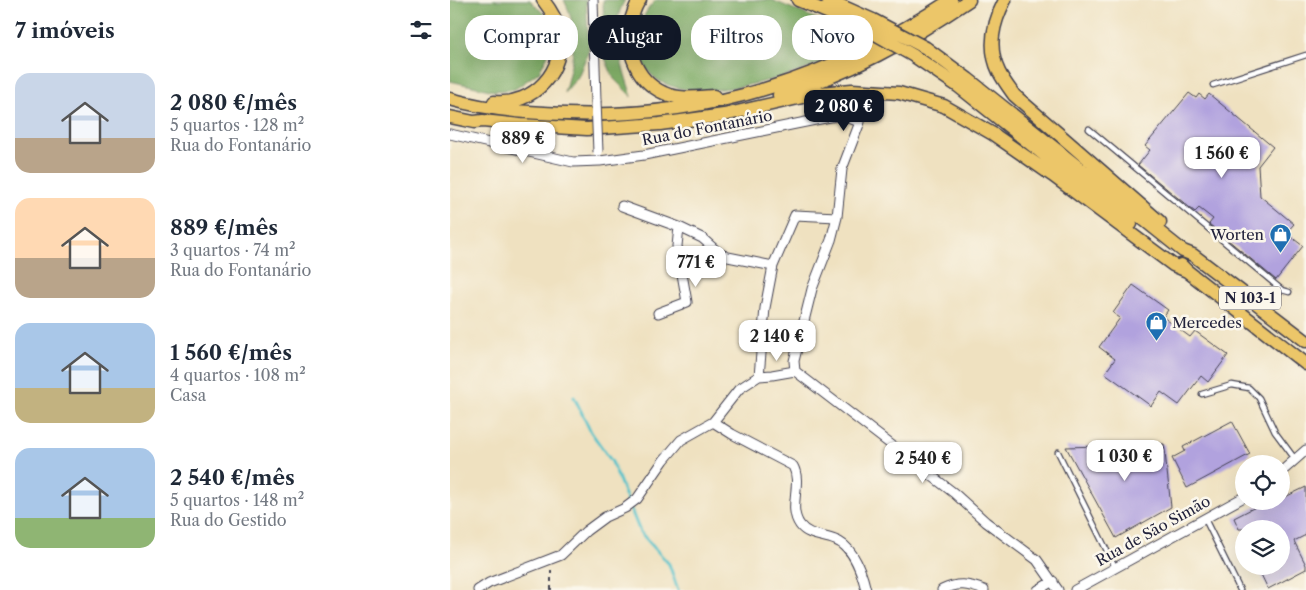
<!DOCTYPE html>
<html lang="pt">
<meta charset="utf-8">
<style>
:root{--surface:#fff;--page:#f6f6f7;--text:#1f2937;--muted:#747a83;--accent:#111827}
body{margin:0;font-family:"Libre Caslon Text",serif;background:var(--page);color:var(--text);height:100vh;display:flex;flex-direction:column;font-size:19px;white-space:nowrap}
*{box-sizing:border-box;margin:0}
p{font-size:16px;color:var(--muted)}
.icon{flex:none;width:28px;height:28px;fill:none;stroke:currentColor;stroke-width:2;stroke-linecap:round;stroke-linejoin:round}
.map{position:relative;flex:1;overflow:hidden}
.sheet{display:flex;flex-direction:column;background:var(--surface);width:450px}
.sheet>*{flex:none}
.top-card{position:absolute;left:15px;top:15px;width:475px;height:45px;display:flex;gap:10px}
.tools{position:absolute;left:785px;top:455px;display:grid;gap:10px}
.tools a{display:grid;place-items:center;width:55px;height:55px;border-radius:50%;background:var(--surface);box-shadow:0 5px 20px #0002;font-size:25px}
.price{position:absolute;translate:-50% -42px;padding:0 11px;border-radius:10px;background:#fff;color:#222;font-size:16px;line-height:32px;filter:drop-shadow(0 1px 2px #0008)}
.price::after{content:'';position:absolute;left:50%;top:30px;width:15px;height:11px;margin-left:-8px;background:inherit;clip-path:polygon(0 0,100% 0,50% 100%)}
.price.current{background:var(--accent);color:#fff}
ul{padding:0;list-style:none}
li{display:flex;align-items:center;gap:15px;height:125px;padding:0 15px}
li span{display:grid;place-items:center;flex:none;width:140px;height:100px;border-radius:15px;color:#555}
li>.icon{margin-inline-start:auto}
span .icon{width:60px;height:60px;fill:#fffc;stroke-width:1}
li b{font-size:21px}
h2{display:flex;justify-content:space-between;align-items:center;height:60px;padding:0 15px;font-size:21px}
.pill{padding:0 18px;border-radius:20px;background:var(--surface);box-shadow:0 5px 20px #0002;font-size:18px;line-height:45px}
.pill.current{background:var(--accent);color:#fff}
main{display:flex;flex:1;min-height:0}
.map>svg:first-child{display:block}
</style>
<main>
<section class="sheet">
<h2>7 imóveis<svg class="icon" aria-label="filters" viewBox="0 0 24 24"><path d="M4 7h16M4 17h16"/><circle cx="9" cy="7" r="2"/><circle cx="15" cy="17" r="2"/></svg></h2>
<ul>
<li><span style="background:linear-gradient(#c9d6e8 65%,#b9a48a 0)"><svg class="icon" aria-label="home" viewBox="0 0 24 24"><path d="M3 11l9-7 9 7M6 9v11h12V9"/></svg></span><div><b>2 080 €/mês</b><p>5 quartos · 128 m²</p><p>Rua do Fontanário</p></div></li>
<li><span style="background:linear-gradient(#ffd9b3 60%,#b9a48a 0)"><svg class="icon" aria-label="home" viewBox="0 0 24 24"><path d="M3 11l9-7 9 7M6 9v11h12V9"/></svg></span><div><b>889 €/mês</b><p>3 quartos · 74 m²</p><p>Rua do Fontanário</p></div></li>
<li><span style="background:linear-gradient(#a9c7e8 65%,#c2b280 0)"><svg class="icon" aria-label="home" viewBox="0 0 24 24"><path d="M3 11l9-7 9 7M6 9v11h12V9"/></svg></span><div><b>1 560 €/mês</b><p>4 quartos · 108 m²</p><p>Casa</p></div></li>
<li><span style="background:linear-gradient(#a9c7e8 70%,#8fb573 0)"><svg class="icon" aria-label="home" viewBox="0 0 24 24"><path d="M3 11l9-7 9 7M6 9v11h12V9"/></svg></span><div><b>2 540 €/mês</b><p>5 quartos · 148 m²</p><p>Rua do Gestido</p></div></li>
</ul>
</section>
<div class="map">
<svg width="856" height="590" viewBox="0 0 856 590">
<rect width="100%" height="100%" fill="#fbf7ec"/>
<filter id="ink" filterUnits="userSpaceOnUse"><feTurbulence type="fractalNoise" baseFrequency=".02" numOctaves="2"/><feDisplacementMap in="SourceGraphic" scale="10" xChannelSelector="R" yChannelSelector="G"/><feConvolveMatrix kernelMatrix="1 2 1 2 8 2 1 2 1" color-interpolation-filters="sRGB"/></filter>
<filter id="wash" filterUnits="userSpaceOnUse"><feTurbulence type="fractalNoise" baseFrequency=".0096" numOctaves="4" result="noise"/><feDisplacementMap in="SourceGraphic" scale="20" xChannelSelector="R" yChannelSelector="G"/><feGaussianBlur stdDeviation="1.12" result="paint"/><feColorMatrix in="noise" values="0 0 0 0 0 0 0 0 0 0 0 0 0 0 0 0 0 1.4 0 .05"/><feComposite in="paint" operator="in"/></filter>
<g filter="url(#wash)">
<rect width="100%" height="100%" fill="#efe1c0"/>
<path fill="#7fac66" stroke="#506750" d="M0,0H80L95,15L101,31L99,53L89,72L65,89L44,91L0,81Z
M114,0H136L139,50L128,77L114,93C123,60 130,32 114,0Z
M153,0H175C157,29 173,67 182,97L164,79L155,58Z
M206,0H322L402,34L412,40C396,50 380,60 362,67C322,82 195,119 190,48C188,29 192,13 206,0Z"/>
<g fill="none" stroke-linecap="round" stroke-linejoin="round">
<path stroke="#55c2ca" stroke-width="3" d="M124,397L141,432L162,462L190,532L219,564L228,590"/>
</g>
<g id="blocks">
<path fill="#b1a2de" d="M739,93L746,98L749,94L755,99L759,94L823,147L808,166L810,196L844,224L836,233L853,246L826,280L759,224L763,219L749,208L745,212L688,165L700,150L695,146Z
M683,285L718,310L713,317L740,337L745,331L778,355L758,382L751,376L729,405L711,392L701,406L655,373L665,359L649,347L670,318L663,313Z
M782,421L800,454L737,488L722,458L735,451L733,447Z
M714,444L721,507L666,538L616,447Z
M856,487V535L844,541L856,565V569L818,589L807,566H831V529H789L784,518L817,501H831V499Z"/>
</g>
</g>
<g filter="url(#ink)">
<use href="#blocks" fill-opacity="0" stroke="#413f4f" stroke-width="1"/>
<g fill="none" stroke-linecap="round" stroke-linejoin="round">
<defs>
<path id="lane" d="M763,85L856,55
M639,129L832,290L839,292
M752,394L782,385L799,388L809,398L825,432L845,459
M608,452L665,567
M755,519L790,590"/>
<path id="street" d="M143,0L146,101
M0,134L123,162L150,161L194,155L390,115L410,122L392,169L387,217L381,240L362,289L344,361L345,371
M172,206L229,227L252,238L269,253L278,257L323,266
M208,313L237,302L227,246L229,227
M309,376L315,308L323,266L345,215L387,217
M263,422L282,434L343,466C353,484 337,507 350,525C358,536 373,535 385,540C403,546 412,573 416,590
M831,472L856,450
M28,590L39,583L111,555L136,531L155,517L175,508L187,499L214,460L231,440L263,422L289,389L309,376L322,375L345,371L504,493L536,522L587,560L608,590
M492,590C508,582 518,584 534,590
M588,590L603,581
M625,590L794,497"/>
<path id="primary" d="M190,0C186,4 185,9 183,14C172,42 184,80 214,93C229,100 248,97 264,96
M348,0L413,27
M378,0L423,20
M555,0C543,23 537,47 549,72C553,80 559,88 564,95L710,222
M476,48L518,79L733,251L743,255L856,341
M464,56L508,86L681,224
M329,95C398,75 460,40 519,0
M0,99C38,110 76,113 116,114C258,119 383,78 501,0
M44,102C84,106 116,70 109,31C107,19 100,9 93,0
M0,117L24,122L33,121L70,125L137,129L210,124L274,115L370,93L402,90L449,93L494,106L543,134L602,175L723,265L737,271
M731,265L737,271L856,364"/>
</defs>
<use href="#lane" stroke="#413f4f" stroke-width="7"/>
<use href="#street" stroke="#413f4f" stroke-width="11"/>
<use href="#primary" stroke="#413f4f" stroke-width="15"/>
<path stroke="#413f4f" stroke-width="2" stroke-dasharray="4 4" stroke-linecap="butt" d="M101,590V570"/>
<use href="#lane" stroke="#fff" stroke-width="4.5"/>
<use href="#street" stroke="#fff" stroke-width="9"/>
<use href="#primary" stroke="#ecc669" stroke-width="12"/>
<defs>
<path id="street-bridge" d="M146,101L148,152"/>
<path id="primary-bridge" d="M423,20L476,48
M413,27L464,56"/>
</defs>
<use href="#street-bridge" stroke="#413f4f" stroke-width="11" stroke-linecap="butt"/>
<use href="#primary-bridge" stroke="#413f4f" stroke-width="15" stroke-linecap="butt"/>
<use href="#street-bridge" stroke="#fff" stroke-width="9"/>
<use href="#primary-bridge" stroke="#ecc669" stroke-width="12"/>
</g>
</g>
<defs>
<symbol id="shop-pin" viewBox="-11 -11 22 30"><path d="M0 17L-7.5 6A9.5 9.5 0 1 1 7.5 6Z" fill="#1f6fb2" stroke="#fbf7ec"/><path d="M-5-2.5h2.3a2.7 3.5 0 0 1 5.4 0H5L5.5 6h-11ZM-1.5-2.5h3a1.5 2.3 0 0 0-3 0Z" fill="#fff"/></symbol>
</defs>
<g fill-rule="evenodd">
<use href="#shop-pin" x="818" y="222" width="25" height="34"/>
<use href="#shop-pin" x="694" y="310" width="25" height="34"/>
</g>
<g text-anchor="middle" stroke-width="5" stroke-linejoin="round" paint-order="stroke">
<rect fill="#fbf7ec" stroke="#636270" stroke-width="1" x="769" y="286.5" width="62" height="23" rx="4"/>
<g font-size="14" font-weight="bold" fill="#22223b">
<text x="800" y="303">N 103-1</text>
</g>
<g font-size="15" fill="#22223b" stroke="#fbf7ec">
<text transform="translate(257 128) rotate(-11)" y="5">Rua do Fontanário</text>
<text transform="translate(703 531) rotate(-29)" y="5">Rua de São Simão</text>
</g>
<g font-size="15" fill="#22223b" stroke="#fbf7ec" text-anchor="end">
<text x="814" y="240">Worten</text>
<text x="722" y="328" text-anchor="start">Mercedes</text>
</g>
</g>
</svg>
<div class="tools">
<a><svg class="icon" aria-label="locate" viewBox="0 0 24 24"><circle cx="12" cy="12" r="6"/><path d="M12 2v4M12 18v4M2 12h4M18 12h4"/></svg></a>
<a><svg class="icon" aria-label="layers" viewBox="0 0 24 24"><path d="M12 4l9 5-9 5-9-5zM3 14l9 5 9-5"/></svg></a>
</div>
<b class="price current" style="left:394px;top:132px">2 080 €</b>
<b class="price" style="left:73px;top:164px">889 €</b>
<b class="price" style="left:772px;top:179px">1 560 €</b>
<b class="price" style="left:246px;top:288px">771 €</b>
<b class="price" style="left:327px;top:362px">2 140 €</b>
<b class="price" style="left:675px;top:482px">1 030 €</b>
<b class="price" style="left:473px;top:484px">2 540 €</b>
<div class="top-card">
<a class="pill">Comprar</a>
<a class="pill current">Alugar</a>
<a class="pill">Filtros</a>
<a class="pill">Novo</a>
</div>
</div>
</main>
